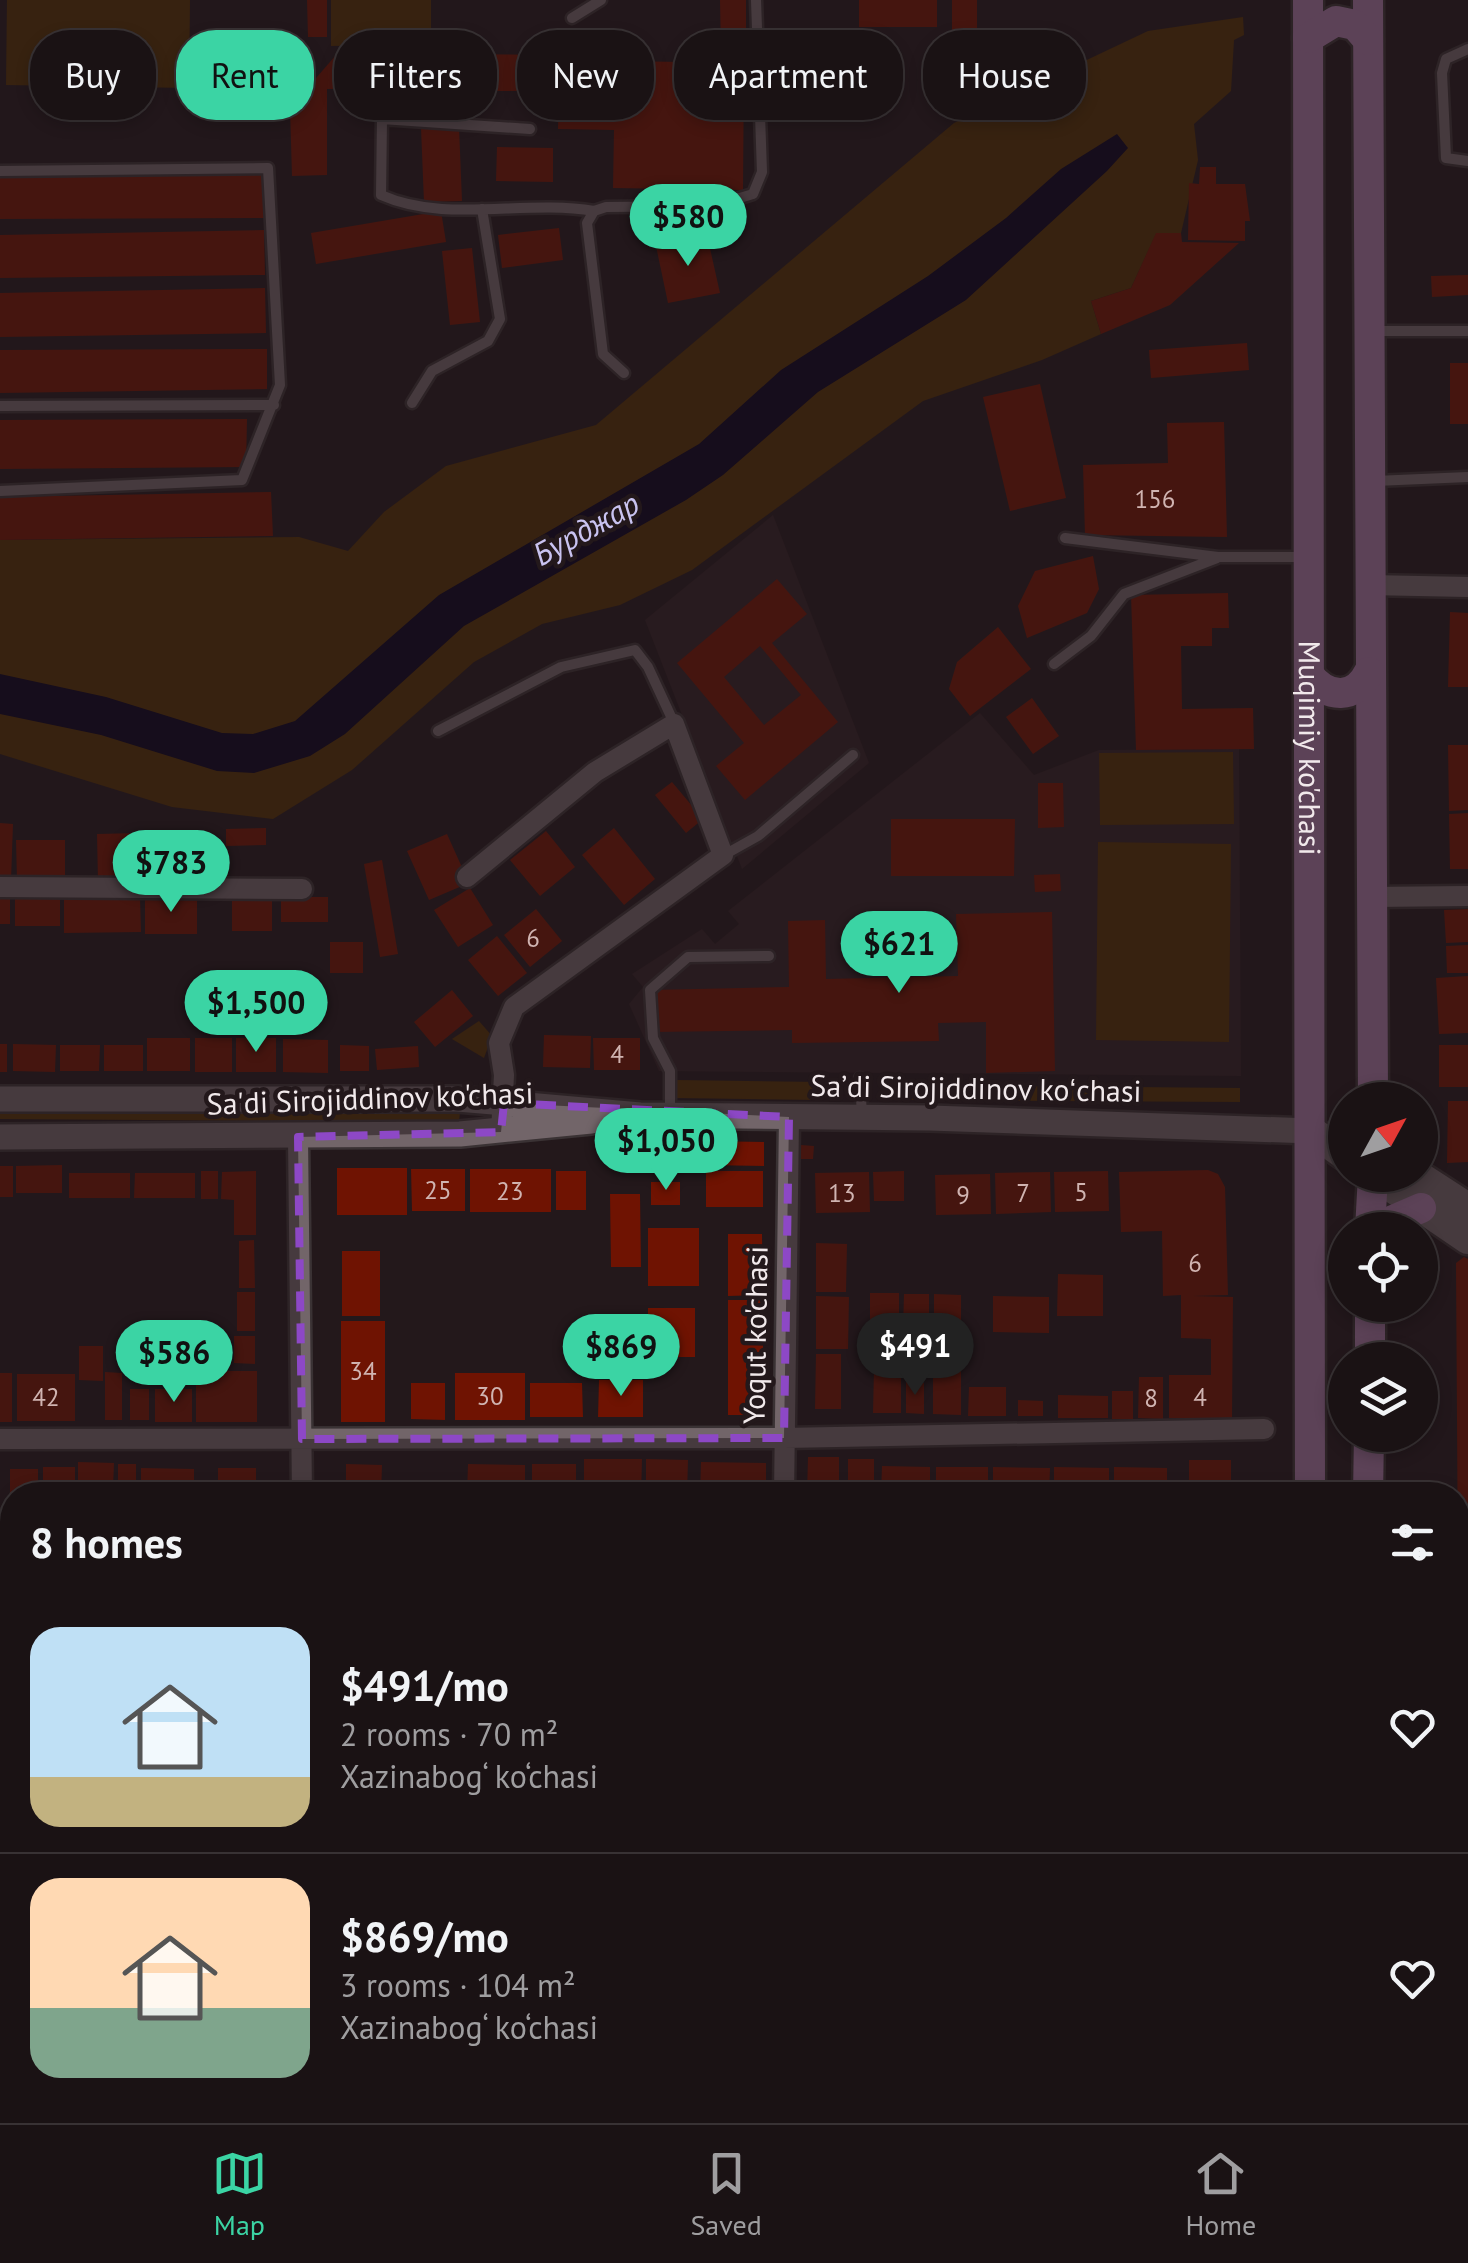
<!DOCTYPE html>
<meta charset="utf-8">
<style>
:root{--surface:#1a1214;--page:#231b1d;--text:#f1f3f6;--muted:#9f9ea0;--line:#383234;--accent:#3bd4a4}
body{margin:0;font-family:"PT Sans",sans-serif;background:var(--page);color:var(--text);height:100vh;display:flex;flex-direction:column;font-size:38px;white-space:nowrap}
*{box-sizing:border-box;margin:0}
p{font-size:32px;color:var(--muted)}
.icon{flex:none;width:55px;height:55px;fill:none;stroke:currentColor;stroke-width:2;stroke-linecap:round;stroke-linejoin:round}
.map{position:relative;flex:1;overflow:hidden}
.panel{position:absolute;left:0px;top:1482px;width:1470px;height:642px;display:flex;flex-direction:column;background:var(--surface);border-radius:40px 40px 0 0;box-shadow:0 5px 15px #0003,0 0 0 2px var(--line)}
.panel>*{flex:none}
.top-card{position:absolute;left:30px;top:30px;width:1410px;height:90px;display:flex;gap:20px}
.needle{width:65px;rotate:50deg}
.buttons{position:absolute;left:1328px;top:1082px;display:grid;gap:20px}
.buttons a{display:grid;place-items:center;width:110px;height:110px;border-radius:50%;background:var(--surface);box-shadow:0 5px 15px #0003,0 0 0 2px var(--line);font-size:50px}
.price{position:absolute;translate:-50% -85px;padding:0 22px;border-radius:35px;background:var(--accent);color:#111;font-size:32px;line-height:65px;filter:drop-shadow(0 2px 5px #0008)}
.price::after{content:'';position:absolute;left:50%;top:60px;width:30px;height:22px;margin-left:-15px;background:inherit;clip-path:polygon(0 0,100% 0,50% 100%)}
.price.on{background:#222;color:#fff}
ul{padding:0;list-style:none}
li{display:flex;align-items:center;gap:30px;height:250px;padding:0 30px}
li+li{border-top:2px solid var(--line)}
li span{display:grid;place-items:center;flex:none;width:280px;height:200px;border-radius:30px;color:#555}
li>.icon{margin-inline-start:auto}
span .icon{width:120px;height:120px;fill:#fffc;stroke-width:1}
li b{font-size:42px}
h2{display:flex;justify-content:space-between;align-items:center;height:120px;padding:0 30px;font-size:42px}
.chip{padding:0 35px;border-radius:40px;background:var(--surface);box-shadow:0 5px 15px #0003,0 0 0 2px var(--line);font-size:35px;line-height:90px}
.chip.on{background:var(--accent);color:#111}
.menu{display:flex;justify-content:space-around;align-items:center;height:140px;border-top:2px solid var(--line);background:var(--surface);font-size:28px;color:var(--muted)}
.menu a{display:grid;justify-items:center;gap:5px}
.menu .on{color:var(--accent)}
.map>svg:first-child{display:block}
</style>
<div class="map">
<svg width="1468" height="2123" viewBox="0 0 1468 2123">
<rect width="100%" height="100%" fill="#23181b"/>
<path fill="#301f24" d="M773,515L869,763L742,869L645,620Z
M980,713L1034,775L1099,750L1239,749L1241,1076L659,1071L629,1004L643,987L632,974L702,929L715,944L739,924L728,911Z"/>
<path fill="#512f03" d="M7,0H190L189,88L6,85Z
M331,0H431V44L331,46Z
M1243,17L1244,35L1234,40L1231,91L1194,124L1198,160L1181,233L1156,234L1131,288L1091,301L1101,334L1042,360L923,401L692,570L620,605L542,624L474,662L352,770L273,819L172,807L0,754V540L299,537L348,551L384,512L446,466L596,425L954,123L1148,31Z
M1233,752L1234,824L1100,825L1099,753Z
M1098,842L1231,844L1229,1042L1096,1040Z
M479,1021L492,1036L484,1058L452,1039Z
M676,1080L820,1082V1100L676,1098Z
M910,1085L1240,1088V1102L910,1100Z
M0,1110L460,1112L459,1122L0,1119Z"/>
<path fill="#07001d" d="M1117,134L1128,148L1107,171L966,300L818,392L723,475L686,500L464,626L345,734L310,756L254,773L217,771L101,735L0,714V674L106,697L222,733L253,734L295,721L439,595L699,444L781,370L928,276L1006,218L1061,169Z"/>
<path fill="#6f1302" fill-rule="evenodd" d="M307,0H327V37H308Z
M720,0H746V52H721Z
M859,0H937V27H859Z
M952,0H977V88H952Z
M443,44L441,54L556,55L559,72V60L744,63L743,190L613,188L614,130L558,129L559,91H469L468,111H415V88L327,89V175L292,176L290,108L343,47Z
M459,127L462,201L424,202L421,128Z
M497,147L553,148V182L496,181Z
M1200,167H1216V184H1245L1250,221H1245V241L1188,240L1189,183L1199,184Z
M263,173L264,218L0,219V177Z
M441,211L446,242L316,264L311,233Z
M559,228L563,260L502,268L498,235Z
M264,230L265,275L0,278V235Z
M1156,233H1181L1182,242L1239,243L1170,305L1101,334L1091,301L1131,288Z
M707,235L720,293L668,303L656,246Z
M472,248L480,322L450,325L442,251Z
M1468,275V295L1432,297L1431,276Z
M265,288L266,333L0,337V293Z
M1247,343L1249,370L1151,378L1149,350Z
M267,349V389L0,393V350Z
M1450,363H1468V424H1450Z
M1040,384L1066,498L1010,511L983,397Z
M247,419L246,467L0,469V420Z
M1224,422L1227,537L1085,535L1083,465L1168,463L1167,423Z
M271,492L273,536L0,540V497Z
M1093,556L1099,589L1087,613L1027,638L1018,606L1035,571Z
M777,579L807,614L772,643L838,722L745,800L716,766L744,743L677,663ZM760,646L801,695L764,725L724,677Z
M1228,593L1229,628H1212V646H1181L1182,709L1253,708L1254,749L1136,750L1131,595Z
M1450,612L1468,613V687H1448Z
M998,627L1031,669L970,716L949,689L957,662Z
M1032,698L1059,736L1033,754L1006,717Z
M1448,745H1468V810L1449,811Z
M672,782L703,819L686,833L655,795Z
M1038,783H1063L1064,827L1038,828Z
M1468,813V869H1450L1449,814Z
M891,819H1015L1014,876H891Z
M0,823L13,824L11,880L0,879Z
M266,828V845L226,846V829Z
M614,828L655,879L624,905L582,855Z
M546,831L575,867L540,896L510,860Z
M139,833L140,881H98L97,834Z
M447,834L469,883L429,900L407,851Z
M16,840H65V879L17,880Z
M382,860L398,954L380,957L364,864Z
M1060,874L1061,891L1035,892L1034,875Z
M470,888L493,925L458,947L434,910Z
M145,896H197V934H145Z
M140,897L141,932L64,933V898Z
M281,897H328V922H281Z
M0,898H10V924H0Z
M15,898H60V926H15Z
M232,899H272V931H232Z
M536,909L562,941L530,967L504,935Z
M1468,909V942L1446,943L1444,910Z
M1052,912L1055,1071L986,1073V1022L938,1023L939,1041L792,1043V1030L653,1032L652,990L789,987L788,921L825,920L826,979L958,976L956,914Z
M497,936L527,973L498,996L468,960Z
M330,942H363V973H330Z
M1468,945V973H1447L1446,946Z
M1468,976V1033L1439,1034L1436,978Z
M452,990L473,1016L435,1047L414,1022Z
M544,1035L591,1036L590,1068L543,1067Z
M147,1038H190V1071H147Z
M195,1038H232V1072H195Z
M236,1038H276V1072H236Z
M593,1038H640V1070H594Z
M283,1039L328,1040V1073L283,1072Z
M0,1044H7V1072H0Z
M13,1044L56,1045L55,1072L13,1071Z
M60,1045H100L99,1071H60Z
M104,1045H143V1071H104Z
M340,1045L369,1046V1071H340Z
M1439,1045H1468V1087H1439Z
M418,1046L419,1067L377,1070L375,1049Z
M1448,1101H1468V1162L1447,1163Z
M706,1141L764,1142V1166L705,1165Z
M801,1145L814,1146L813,1159H801Z
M62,1165V1193H16V1166Z
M0,1166H13V1197H0Z
M337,1168H407V1215H337Z
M411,1169H465V1211H412Z
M470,1169H551V1212H470Z
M1208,1170L1218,1174L1225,1187L1228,1295L1193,1296L1233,1297L1232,1419L1169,1418V1375H1211V1339L1181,1338V1295L1163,1296L1162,1231L1121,1232L1119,1172Z
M201,1171H218V1199H201Z
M256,1171V1235H234V1200L221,1199L222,1172Z
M556,1171H586V1210H556Z
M706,1171H763V1207H706Z
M904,1171V1201H874L873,1172Z
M1108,1171L1109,1211L1055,1212L1054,1172Z
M869,1172L870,1212L816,1213L815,1173Z
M1050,1172L1051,1212L996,1214L995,1173Z
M69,1173H130V1198H69Z
M135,1173H195V1198H134Z
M990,1174L991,1214L936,1215L935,1175Z
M651,1182H680V1205H651Z
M610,1194H640L641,1267H611Z
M648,1228H699V1286H648Z
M728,1234H762L763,1295L728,1296Z
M254,1240L255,1288H239V1241Z
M816,1243L847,1244L846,1292H816Z
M342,1251H380V1316H342Z
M1464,1257L1468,1259V1573L1458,1574L1456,1263Z
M1058,1274L1103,1275V1316H1057Z
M237,1292H255V1331H237Z
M870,1293H899V1336L870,1335Z
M904,1294H929V1329H903Z
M934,1294L961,1295V1330H934Z
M816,1296L849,1297L848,1349H816Z
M993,1296L1049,1297V1333L993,1332Z
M728,1300H763V1415H728Z
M648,1308H695V1357H648Z
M341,1321H385V1422H341Z
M234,1336H255V1364L234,1363Z
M79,1346H103V1381L79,1380Z
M816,1354H841V1409H815Z
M933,1366L961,1367V1415L933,1414Z
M874,1369H901V1413H873Z
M196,1371H257V1422H196Z
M105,1372L122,1373V1420H105Z
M0,1373H12V1422H0Z
M455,1373H525V1420H455Z
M17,1374H75V1421H17Z
M1139,1377H1163V1419L1138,1418Z
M599,1380H643V1417H598Z
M906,1382L924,1383V1414L906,1413Z
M411,1383H445V1420L411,1419Z
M530,1383H582L583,1417H530Z
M969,1387H1006V1416H968Z
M130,1389H149V1420H130Z
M155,1389H192V1422H155Z
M1112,1391H1133V1419H1112Z
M1058,1395L1108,1396V1418H1058Z
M1018,1400L1043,1401V1416H1018Z
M808,1457H839V1495H807Z
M584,1459H642L641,1495H584Z
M646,1459L688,1460L687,1495H646Z
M848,1459H874V1495H848Z
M1189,1460H1231V1495H1189Z
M78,1462L114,1463L113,1488H78Z
M701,1462L766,1463V1495H700Z
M118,1464H136V1495H118Z
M346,1464L382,1465L381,1495H346Z
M468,1464L525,1465V1495H467Z
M532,1464H576V1495H532Z
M882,1466L930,1467V1495H881Z
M43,1467H75V1495H43Z
M936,1467H988V1495H936Z
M993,1467L1050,1468L1049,1495H993Z
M1054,1467L1109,1468V1495H1054Z
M1114,1467L1167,1468V1495H1114Z
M141,1468L194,1469V1495H141Z
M218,1468H256V1495H218Z
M10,1469H38V1495H10Z
M0,1531H12V1588H0Z
M1458,1576H1468V1599H1458Z
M0,1590H12V1627H0Z
M1458,1601H1468V1647H1458Z
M1458,1651H1468V1681H1458Z
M1458,1684H1468V1714H1458Z
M5,1688H12V1718L5,1717Z
M1458,1753H1468V1868H1458Z
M0,1825H12V1879H0Z
M1458,1876H1468V1927H1458Z
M1458,1930H1468V1986H1458Z
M1458,2033H1468V2123H1443V2112H1458Z
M221,2112H256L257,2123H221Z
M346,2112H386V2123H346Z
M502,2112H546V2123H502Z
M608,2112H665V2123H608Z
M1009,2112H1032V2123H1009Z
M1183,2112H1225V2123H1183Z"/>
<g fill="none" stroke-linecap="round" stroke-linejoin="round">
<defs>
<path id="service" d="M572,18L601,0
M1468,49L1446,59L1442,73L1446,158L1468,161
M530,129L382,119L381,195C446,224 524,199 594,211
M0,171L268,168L280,385L242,480L0,491
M1374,331H1468
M624,373L603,354L587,223L594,211L606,207L713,206L753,194L762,172L756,0
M412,403L432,371L488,341L500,319L482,209
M0,406L274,405
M1375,481L1468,477
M1065,538L1218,557H1308
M1054,664L1091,636L1124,594L1217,558
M438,731L561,667L635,650L648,667L674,723
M724,855L758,836L853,755
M860,1078L862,1117
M670,1114V1071L653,1038L650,990L688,957L769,956
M1458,1727H1468"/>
<path id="minor" d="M1369,585L1468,587
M467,877L595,772L674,724L723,855L514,1007L499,1043L504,1075L501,1132
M0,887L302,889
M1371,897L1468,896
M298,1137L302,1495
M0,1439L784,1438L1264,1429
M784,1495L789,1117
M0,1738L12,1737
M1458,2016H1468
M0,2021H12
M300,2112V2123
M16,2123V2112
M593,2123L594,2112
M983,2123V2112"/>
<path id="tertiary" d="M0,1099H458L640,1115L930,1118L1311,1131
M0,1137L460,1134L591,1121"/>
<path id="secondary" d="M1311,1131L1345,1155
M1374,1175L1468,1239
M1417,1175L1468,1208"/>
<g id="primary">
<path id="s1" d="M1308,0L1310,1495"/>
<path d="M1368,0L1373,1100"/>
<path d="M1308,38L1336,21L1355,25L1368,40"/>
<path d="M1309,675C1328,699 1355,700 1369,672"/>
<path d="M1370,1230L1373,1175"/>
<path d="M1370,1230L1421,1208"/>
<path d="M1370,1360V1305"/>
<path d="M1368,1495L1369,1435"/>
<path d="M1309,2112V2123"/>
<path d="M1362,2112L1363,2123"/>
</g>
</defs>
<use href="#service" stroke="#3a3234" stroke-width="15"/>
<use href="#minor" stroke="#3a3234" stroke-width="25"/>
<use href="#tertiary" stroke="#3a3234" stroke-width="30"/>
<use href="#secondary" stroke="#3a3234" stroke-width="35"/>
<use href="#primary" stroke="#3a3234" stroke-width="35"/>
<use href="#service" stroke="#726569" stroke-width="10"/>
<use href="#minor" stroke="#726569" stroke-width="20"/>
<use href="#tertiary" stroke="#726569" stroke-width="25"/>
<use href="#secondary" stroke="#726569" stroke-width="30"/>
<use href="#primary" stroke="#a375a1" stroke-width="30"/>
</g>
<path d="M0 0H1468V2123H0ZM504,1103L789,1117L784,1438L302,1439L298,1137L501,1132Z" fill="#23181b" fill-opacity=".55" fill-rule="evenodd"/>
<path fill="none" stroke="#8d48c6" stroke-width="8" stroke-dasharray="20 12" stroke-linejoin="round" d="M504,1103L789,1117L784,1438L302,1439L298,1137L501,1132Z"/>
<g text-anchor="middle" stroke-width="9" stroke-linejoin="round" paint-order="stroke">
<g font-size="25" fill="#d0b4b1">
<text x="1155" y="508">156</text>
<text x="533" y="947">6</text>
<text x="617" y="1063">4</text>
<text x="438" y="1199">25</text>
<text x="510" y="1200">23</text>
<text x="1081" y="1201">5</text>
<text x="842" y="1202">13</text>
<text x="1023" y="1202">7</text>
<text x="963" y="1204">9</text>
<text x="1195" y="1272">6</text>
<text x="363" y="1380">34</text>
<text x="490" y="1405">30</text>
<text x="46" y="1406">42</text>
<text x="1200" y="1406">4</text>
<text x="1151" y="1407">8</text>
</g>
<g font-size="30" fill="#f1e9eb" stroke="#23181b">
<text dy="10" stroke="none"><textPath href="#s1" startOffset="748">Muqimiy ko'chasi</textPath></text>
<text transform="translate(976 1089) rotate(1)" y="10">Saʼdi Sirojiddinov koʻchasi</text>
<text transform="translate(370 1099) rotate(-2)" y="10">Sa'di Sirojiddinov ko'chasi</text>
<text transform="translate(756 1335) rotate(-89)" y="10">Yoqut ko'chasi</text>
</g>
<g font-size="32" font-style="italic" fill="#c9c3f0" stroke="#23181b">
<text transform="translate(586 529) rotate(-29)" y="11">Бурджар</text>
</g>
</g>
</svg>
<div class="buttons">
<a><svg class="needle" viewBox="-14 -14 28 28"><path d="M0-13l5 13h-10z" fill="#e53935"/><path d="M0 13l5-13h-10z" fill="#9f9ea0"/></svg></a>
<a><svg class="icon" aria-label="locate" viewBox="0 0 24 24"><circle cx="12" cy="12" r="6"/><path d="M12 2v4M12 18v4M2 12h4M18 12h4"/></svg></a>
<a><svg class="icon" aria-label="layers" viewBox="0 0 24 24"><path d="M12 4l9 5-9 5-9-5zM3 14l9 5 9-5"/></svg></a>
</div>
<b class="price" style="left:688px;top:269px">$580</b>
<b class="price" style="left:171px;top:915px">$783</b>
<b class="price" style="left:899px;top:996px">$621</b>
<b class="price" style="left:256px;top:1055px">$1,500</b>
<b class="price" style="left:666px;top:1193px">$1,050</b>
<b class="price on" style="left:915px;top:1398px">$491</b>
<b class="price" style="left:621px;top:1399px">$869</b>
<b class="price" style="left:174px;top:1405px">$586</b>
<div class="top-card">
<a class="chip">Buy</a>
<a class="chip on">Rent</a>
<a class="chip">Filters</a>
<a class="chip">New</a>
<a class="chip">Apartment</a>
<a class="chip">House</a>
</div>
<section class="panel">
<h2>8 homes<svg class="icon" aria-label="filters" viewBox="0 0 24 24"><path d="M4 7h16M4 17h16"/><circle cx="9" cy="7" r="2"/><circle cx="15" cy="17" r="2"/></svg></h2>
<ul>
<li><span style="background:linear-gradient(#bfe0f5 75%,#c2b280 0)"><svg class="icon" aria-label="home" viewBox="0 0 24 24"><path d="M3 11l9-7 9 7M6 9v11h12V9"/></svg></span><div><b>$491/mo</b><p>2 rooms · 70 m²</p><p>Xazinabog‘ ko‘chasi</p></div><svg class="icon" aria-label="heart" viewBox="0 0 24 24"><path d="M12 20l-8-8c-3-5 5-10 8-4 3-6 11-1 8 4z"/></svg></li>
<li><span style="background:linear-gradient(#ffd9b3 65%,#7fa58c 0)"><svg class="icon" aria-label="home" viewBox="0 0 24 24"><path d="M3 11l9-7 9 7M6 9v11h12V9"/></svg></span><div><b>$869/mo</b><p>3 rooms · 104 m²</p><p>Xazinabog‘ ko‘chasi</p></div><svg class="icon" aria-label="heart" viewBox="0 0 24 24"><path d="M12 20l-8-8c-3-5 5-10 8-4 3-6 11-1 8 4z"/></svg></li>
</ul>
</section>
</div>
<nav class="menu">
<a class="on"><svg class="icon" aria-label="map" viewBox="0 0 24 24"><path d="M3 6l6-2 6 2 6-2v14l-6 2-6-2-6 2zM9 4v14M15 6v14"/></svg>Map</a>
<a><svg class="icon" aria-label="saved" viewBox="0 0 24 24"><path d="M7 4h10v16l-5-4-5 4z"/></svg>Saved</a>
<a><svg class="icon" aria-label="home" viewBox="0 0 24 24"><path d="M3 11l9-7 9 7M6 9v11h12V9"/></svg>Home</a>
</nav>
